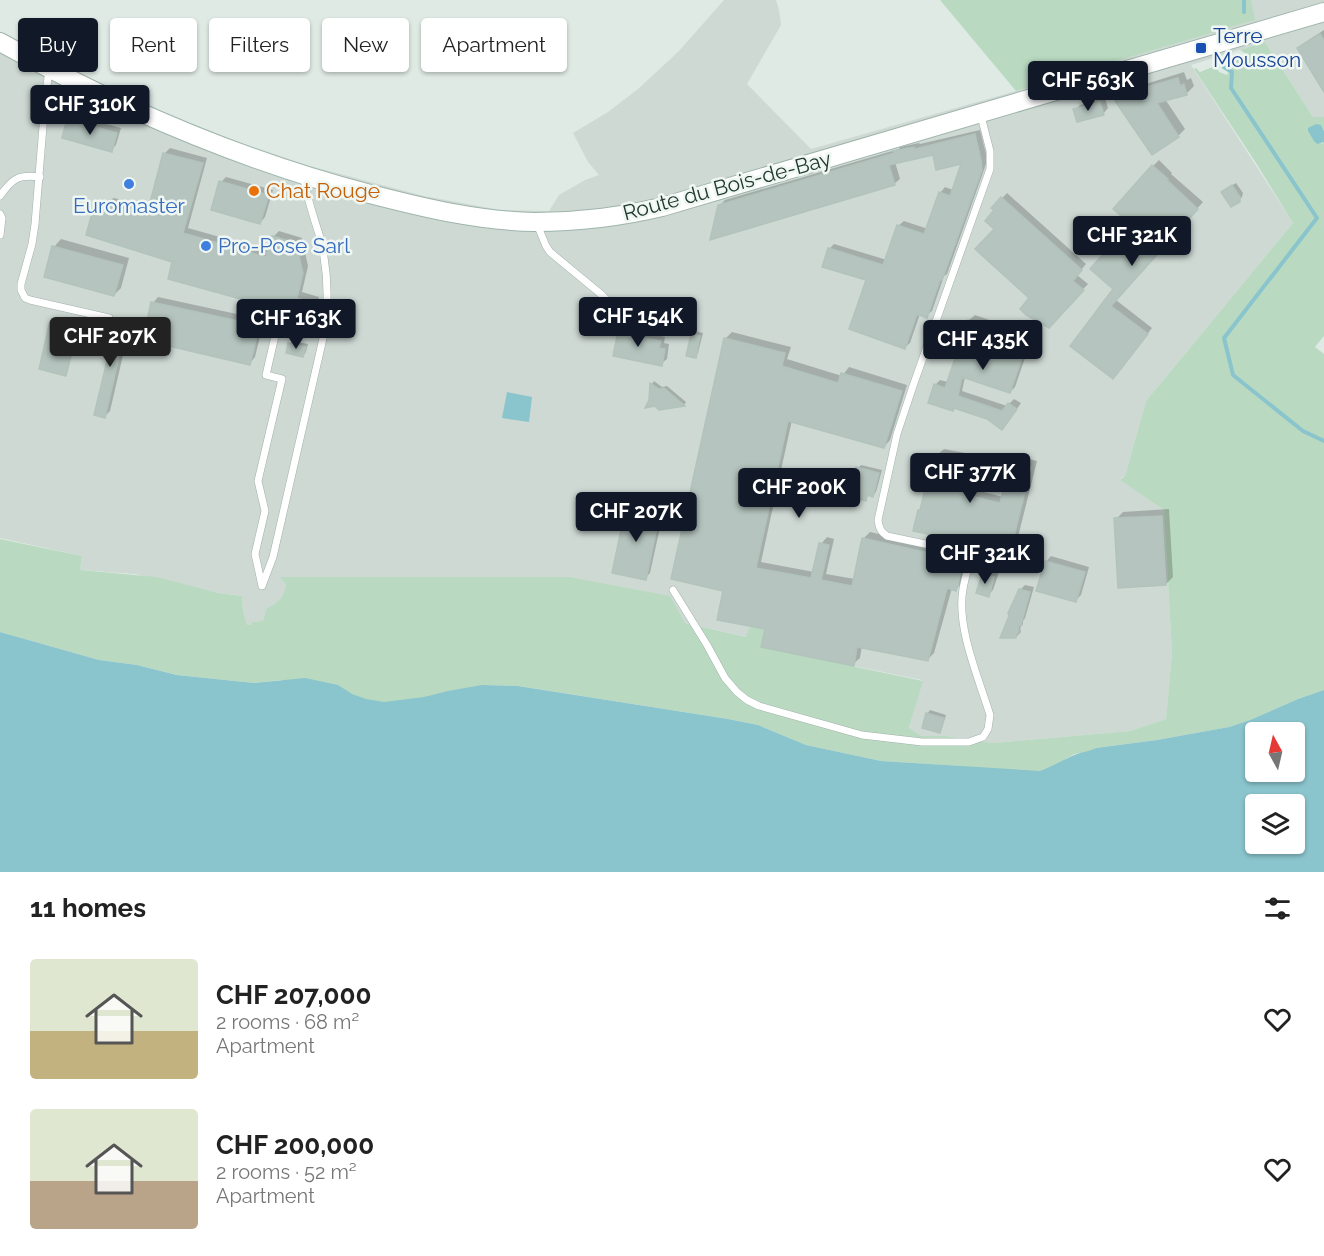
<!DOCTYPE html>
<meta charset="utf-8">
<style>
:root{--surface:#fff;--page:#f6f6f6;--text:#222;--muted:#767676;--accent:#111827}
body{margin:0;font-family:Raleway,sans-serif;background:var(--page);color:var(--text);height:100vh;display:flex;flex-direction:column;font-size:22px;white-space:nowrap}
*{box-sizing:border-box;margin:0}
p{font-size:20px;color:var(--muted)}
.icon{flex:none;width:33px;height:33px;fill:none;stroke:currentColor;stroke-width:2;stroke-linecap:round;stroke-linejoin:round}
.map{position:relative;height:872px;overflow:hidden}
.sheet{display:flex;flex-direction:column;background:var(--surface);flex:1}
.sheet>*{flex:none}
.hud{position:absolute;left:18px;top:18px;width:600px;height:54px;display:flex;gap:12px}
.needle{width:39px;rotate:352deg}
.controls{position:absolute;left:1245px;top:722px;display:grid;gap:12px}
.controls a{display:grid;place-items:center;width:60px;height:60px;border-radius:6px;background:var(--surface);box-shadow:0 2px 4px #0004;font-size:30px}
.price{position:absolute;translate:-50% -51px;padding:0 14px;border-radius:6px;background:var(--accent);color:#fff;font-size:20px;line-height:39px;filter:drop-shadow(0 2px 3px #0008)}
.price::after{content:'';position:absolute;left:50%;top:36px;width:18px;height:14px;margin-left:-9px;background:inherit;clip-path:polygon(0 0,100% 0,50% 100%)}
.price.on{background:#222;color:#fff}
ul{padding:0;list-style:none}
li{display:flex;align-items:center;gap:18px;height:150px;padding:0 30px}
li span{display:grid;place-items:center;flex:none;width:168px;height:120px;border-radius:6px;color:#555}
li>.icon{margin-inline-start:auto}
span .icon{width:72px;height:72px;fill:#fffc;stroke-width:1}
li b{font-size:26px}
h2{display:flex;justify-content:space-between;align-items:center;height:72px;padding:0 30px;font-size:26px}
.tag{padding:0 21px;border-radius:6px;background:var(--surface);box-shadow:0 2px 4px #0004;font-size:21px;line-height:54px}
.tag.on{background:var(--accent);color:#fff}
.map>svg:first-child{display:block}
</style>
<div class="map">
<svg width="1324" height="872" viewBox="0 0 1324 872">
<rect width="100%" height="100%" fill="#dfeae5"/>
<path fill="#ced9d4" d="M724,0H776L779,10L781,25L747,84L811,149L1016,91L1254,20L1251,0H1324V117H1313L1265,42L1191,65L1293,223L1146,401L1125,476L1120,479L1164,510L1172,653L1166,719L1130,731L993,743L946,736H921L909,729L922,680L761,647L765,630L747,637L685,623L281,577L286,585L284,596L280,600L266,609L263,621L253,622V625H246L243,611L242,596L218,593L135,574L80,570L82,556L0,538V32L108,88L162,113L232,140L310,166L424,196L500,210L549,211L559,195L585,180L599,175L588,162L573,133L608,112L638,89L679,51Z"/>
<path fill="#b9dac1" d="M940,0H1251L1255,20L1016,91Z
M1265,42L1313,117H1324V131L1321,125V144L1324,142V336L1315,347L1324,354V690L1298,699L1250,720L1229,727L1157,740L1096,748L1088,752L1074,754L1059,763L1054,782L959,766L881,761L806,745L758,725L728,719L519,686L482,685L465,725L281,680L254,683L178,675L137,665L99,660L0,632V539L82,556L80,570L157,577L218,593L242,596L243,611L247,625H252V622L263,621L266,609C279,601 283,600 286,585L280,577H569L670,596L685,623L746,637L750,626L765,629L761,647L923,681L909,728L921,736H946L993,743L1130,731L1166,719L1172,653L1164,510L1120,480L1125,476L1146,401L1293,223L1256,163L1194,69L1196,68L1200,72L1215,66L1219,72L1227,75L1234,62L1241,58L1245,53L1240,50Z"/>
<path fill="#8ac4cc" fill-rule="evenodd" d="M1316,124L1321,125L1324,131V142L1317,144L1314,141L1308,131V128Z
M507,392L532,397L529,422L502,418Z
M0,632L99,660L137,665L177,675L254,683L305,678L338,685L352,694L366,699L384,702L424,697L448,691L482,685L518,686L728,719L758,725L806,745L881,761L1040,771C1051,767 1061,761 1072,756C1080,752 1088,752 1096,748L1157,740L1229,727L1250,720L1298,699L1324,690V872H0ZM1256,732H1294V771H1256ZM1256,804H1294V843H1256Z"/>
<path fill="#0003" d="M1324,30V89L1298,49L1304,43Z
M1184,72L1187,80L1191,78L1194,86L1187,93L1165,99L1185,129L1178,136L1117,101L1124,94L1139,85L1141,88L1149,83Z
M1105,98L1108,108L1103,114L1075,110L1080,105Z
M74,115L121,128L116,145L111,150L69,120Z
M980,130L986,154V164L947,274L944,276L932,311L926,316L920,314L910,343L904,348L868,279L829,249L834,244L887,260L898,226L904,221L928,229L940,193L945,187L953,190L963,162L934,154L895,162L900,179L894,184L719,206L725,200L899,149L900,147L919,143L920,144Z
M170,148L207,158L188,228L269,251L273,237L279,231L302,238L308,266L302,292L319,297L317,306L311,312L269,300L255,357L250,363L153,303L158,297L246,316L250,300L174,261L95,209L101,203L114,198L150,207L165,153Z
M1159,160L1172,173L1171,174L1203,202L1116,300L1152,328L1119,371L1072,346L1115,289L1131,225L1153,166Z
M226,177L273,190L265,217L260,223L221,182Z
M1236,183L1243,193L1242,197L1239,200L1226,189Z
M1007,193L1086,264L1077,275L1088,284L1048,326L1031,298L996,229L997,210L993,208Z
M61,239L129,258L121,288L114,295L54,247Z
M975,315L1033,335L1015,387L1010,392L965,377L962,391L1007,406L1014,399L1021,403L1007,423L935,385L940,380L948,382L969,320Z
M119,318L131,321L110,411L105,416L110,355L114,323Z
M53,321L78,327L66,374L52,322Z
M626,322L635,324L633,330L665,337L664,343L669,344L667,359L661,364L615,355L620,327Z
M695,331L703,333L698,353L695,356L692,335Z
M732,332L791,347L787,359L842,376L849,367L907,385L890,440L884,447L792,420L761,562L814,572L821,544L827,537L834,539L826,574L855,579L864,538L870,532L961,553L959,561L967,564L963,582L956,589L952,588L934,653L928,659L862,646L860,658L853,664L767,628L725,590L673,578L726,338Z
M293,341L308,344L306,352L303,356L289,344Z
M654,381L662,387L667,386L686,402L684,405L659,408L650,400L652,384Z
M944,449L986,457L976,490L1003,497L1012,462L1018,456L1037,461L1017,541L1011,548L964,535L959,539L919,511L923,507L929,476L933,473L937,455Z
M861,465L882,470L876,492L873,495L869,494L866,499L858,468Z
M633,502L664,509L650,573L645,578L628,507Z
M1169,509L1173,577L1166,584L1116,519L1123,512Z
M1051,556L1089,567L1081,595L1076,600L1046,562Z
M988,569L999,572L993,590L988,595L983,574Z
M1025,585L1034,587L1025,618L1023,621V624L1020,628L1021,632L1016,637L1010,616L1020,590Z
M930,710L946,715L942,728L939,731L927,714Z"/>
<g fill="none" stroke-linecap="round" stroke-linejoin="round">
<path stroke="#8ac4cc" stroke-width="4" d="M1244,0V12
M1224,67L1232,72L1231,88L1317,218L1224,338L1233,375L1303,431L1324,441"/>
</g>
<path fill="#b5c4be" stroke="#b2c3bc" stroke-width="1.5" d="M1320,34L1324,40V92L1297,48Z
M1178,78L1180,86L1184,84L1187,95L1157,103L1179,137L1152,155L1115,101L1131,91L1134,94L1140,89Z
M1100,102L1104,115L1077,122L1073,109Z
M67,119L117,133L112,152L62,138Z
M975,134L981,160L982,170L942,280H940L927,318L917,314L905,349L849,329L866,280L822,267L828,248L883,265L897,225L924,234L939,192L950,196L961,164L936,170L933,155L889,165L895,185L710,240L718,205L894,153L893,151L914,147L915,149Z
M163,153L203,163L183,233L266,257L272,236L296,243L303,273L297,298L314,303L312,313L265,301L250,365L143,340L151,302L243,322L248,301L168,279L172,262L86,235L93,209L107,203L147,214Z
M1152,165L1168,179L1167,180L1198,209L1111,306L1148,334L1113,379L1070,346L1113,289L1090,269L1129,225L1127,223L1128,222L1113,209Z
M219,181L269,195L260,224L211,210Z
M1232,185L1240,197V202L1231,207L1221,192Z
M1001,197L1082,270L1073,281L1084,290L1049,328L1026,315L1020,309L1029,298L975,249L994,229L985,221L994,210L991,208Z
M52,246L123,265L114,296L44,277Z
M968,320L1028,340L1010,393L962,377L958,396L1002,411L1008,403L1017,409L1002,430L987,419L954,408L953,411L928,403L934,384L945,388Z
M50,321L78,328L66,376L39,369Z
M112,322L126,326L105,418L94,415L108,357L105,356Z
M619,326L630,329L629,335L661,341L659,348L665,349L662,366L613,356Z
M691,334L700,336L696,358L686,356Z
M724,338L785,353L782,366L838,383L841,373L902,391L884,448L788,421L756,568L811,578L819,543L829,545L821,580L852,586L862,538L956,559L953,568L961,570L958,585L956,591L947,588L928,661L857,647L854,666L761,647L765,629L717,620L723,591L671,579Z
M288,343L306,347L303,357L286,353Z
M650,383L659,389L664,388L685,406L659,410L655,406L645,408L649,400Z
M936,454L980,463L971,496L1000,503L1011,462L1031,467L1011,549L961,536L960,541L913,531L918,510H920L928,476H931Z
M856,467L879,473L873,497L867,495L866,501L849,496Z
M626,506L660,513L646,580L612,573Z
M1162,516L1166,585L1118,588L1114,518Z
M1045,561L1085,572L1076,602L1036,591Z
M982,574L994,577L989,597L976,593Z
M1019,589L1030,592L1021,625L1018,627L1019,631L1016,635V638H1000L1009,616L1008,613Z
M926,713L944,718L940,733L922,728Z"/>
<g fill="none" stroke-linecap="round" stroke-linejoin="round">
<defs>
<path id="lane" d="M49,69L45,102L35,224L32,244L21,284V290L25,298L30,300L109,318
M981,116L990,151V169L913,386L897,434L878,520C879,528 881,532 887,536L1029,566
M0,196C12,179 18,174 40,177
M0,214L2,218L0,235
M537,224L546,246L550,252L602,295L611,304
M262,586L273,557L324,334C329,303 328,272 321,241C315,220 307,200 304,178
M262,586L255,554L265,511L258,481L282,379L266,375L278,323L324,334
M673,590L707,645L725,678L737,692L747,700L759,706L862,735L922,742H969L983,737L988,729L990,715C979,679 956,627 963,589C965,577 969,565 972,553"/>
<path id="secondary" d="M0,42C117,107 240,160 370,194C424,208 479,221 535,222C578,222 620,217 662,207L1324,12"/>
</defs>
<use href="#lane" stroke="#a2b1ac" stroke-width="8"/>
<use href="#secondary" stroke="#9fb5ac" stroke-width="20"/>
<use href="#lane" stroke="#fff" stroke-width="7"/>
<use href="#secondary" stroke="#fff" stroke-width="18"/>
</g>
<rect fill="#1a4fb4" stroke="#f0f7f3" stroke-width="2" x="1195" y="42" width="12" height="12" rx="3"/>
<g fill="#3f7fe0" stroke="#f0f7f3" stroke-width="2">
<circle cx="129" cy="184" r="6"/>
<circle cx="206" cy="246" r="6"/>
</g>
<circle fill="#e8710a" stroke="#f0f7f3" stroke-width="2" cx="254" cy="191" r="6"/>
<g text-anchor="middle" stroke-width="5" stroke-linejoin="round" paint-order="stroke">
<g font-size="21" fill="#164399" stroke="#f0f7f3" text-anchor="start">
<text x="1213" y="43">Terre<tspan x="1213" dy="24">Mousson</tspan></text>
</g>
<g font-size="21" fill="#213932" stroke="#f0f7f3">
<text transform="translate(727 186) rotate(-15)" y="7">Route du Bois-de-Bay</text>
</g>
<g font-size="21" fill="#c56008" stroke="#f0f7f3" text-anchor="start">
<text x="266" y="198">Chat Rouge</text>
</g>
<g font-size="21" fill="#366cbe" stroke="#f0f7f3">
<text x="129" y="213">Euromaster</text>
<text x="218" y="253" text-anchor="start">Pro-Pose Sarl</text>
</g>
</g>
</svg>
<div class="controls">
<a><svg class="needle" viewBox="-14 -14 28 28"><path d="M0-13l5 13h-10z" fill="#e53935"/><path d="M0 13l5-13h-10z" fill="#767676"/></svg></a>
<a><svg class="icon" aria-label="layers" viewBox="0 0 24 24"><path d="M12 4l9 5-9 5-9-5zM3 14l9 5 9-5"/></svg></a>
</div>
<b class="price" style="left:1088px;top:112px">CHF 563K</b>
<b class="price" style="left:90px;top:136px">CHF 310K</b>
<b class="price" style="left:1132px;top:267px">CHF 321K</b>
<b class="price" style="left:638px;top:348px">CHF 154K</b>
<b class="price" style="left:296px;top:350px">CHF 163K</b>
<b class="price on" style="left:110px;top:368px">CHF 207K</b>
<b class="price" style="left:983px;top:371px">CHF 435K</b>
<b class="price" style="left:970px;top:504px">CHF 377K</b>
<b class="price" style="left:799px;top:519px">CHF 200K</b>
<b class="price" style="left:636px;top:543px">CHF 207K</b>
<b class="price" style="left:985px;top:585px">CHF 321K</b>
<div class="hud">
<a class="tag on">Buy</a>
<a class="tag">Rent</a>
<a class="tag">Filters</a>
<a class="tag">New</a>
<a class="tag">Apartment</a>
</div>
</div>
<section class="sheet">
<h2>11 homes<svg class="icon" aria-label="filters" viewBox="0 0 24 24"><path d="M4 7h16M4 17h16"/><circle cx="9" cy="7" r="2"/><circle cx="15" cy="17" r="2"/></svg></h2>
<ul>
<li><span style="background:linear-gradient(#dfe7d0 60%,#c2b280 0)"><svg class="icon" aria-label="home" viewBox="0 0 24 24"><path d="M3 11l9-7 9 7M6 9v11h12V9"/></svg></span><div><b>CHF 207,000</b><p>2 rooms · 68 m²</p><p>Apartment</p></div><svg class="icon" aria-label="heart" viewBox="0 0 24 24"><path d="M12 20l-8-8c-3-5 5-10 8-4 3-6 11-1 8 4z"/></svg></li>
<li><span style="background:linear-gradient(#dfe7d0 60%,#b9a48a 0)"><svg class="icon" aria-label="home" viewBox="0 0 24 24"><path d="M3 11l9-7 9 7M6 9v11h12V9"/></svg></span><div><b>CHF 200,000</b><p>2 rooms · 52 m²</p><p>Apartment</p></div><svg class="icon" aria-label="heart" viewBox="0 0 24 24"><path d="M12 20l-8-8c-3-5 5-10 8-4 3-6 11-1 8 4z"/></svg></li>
</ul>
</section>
